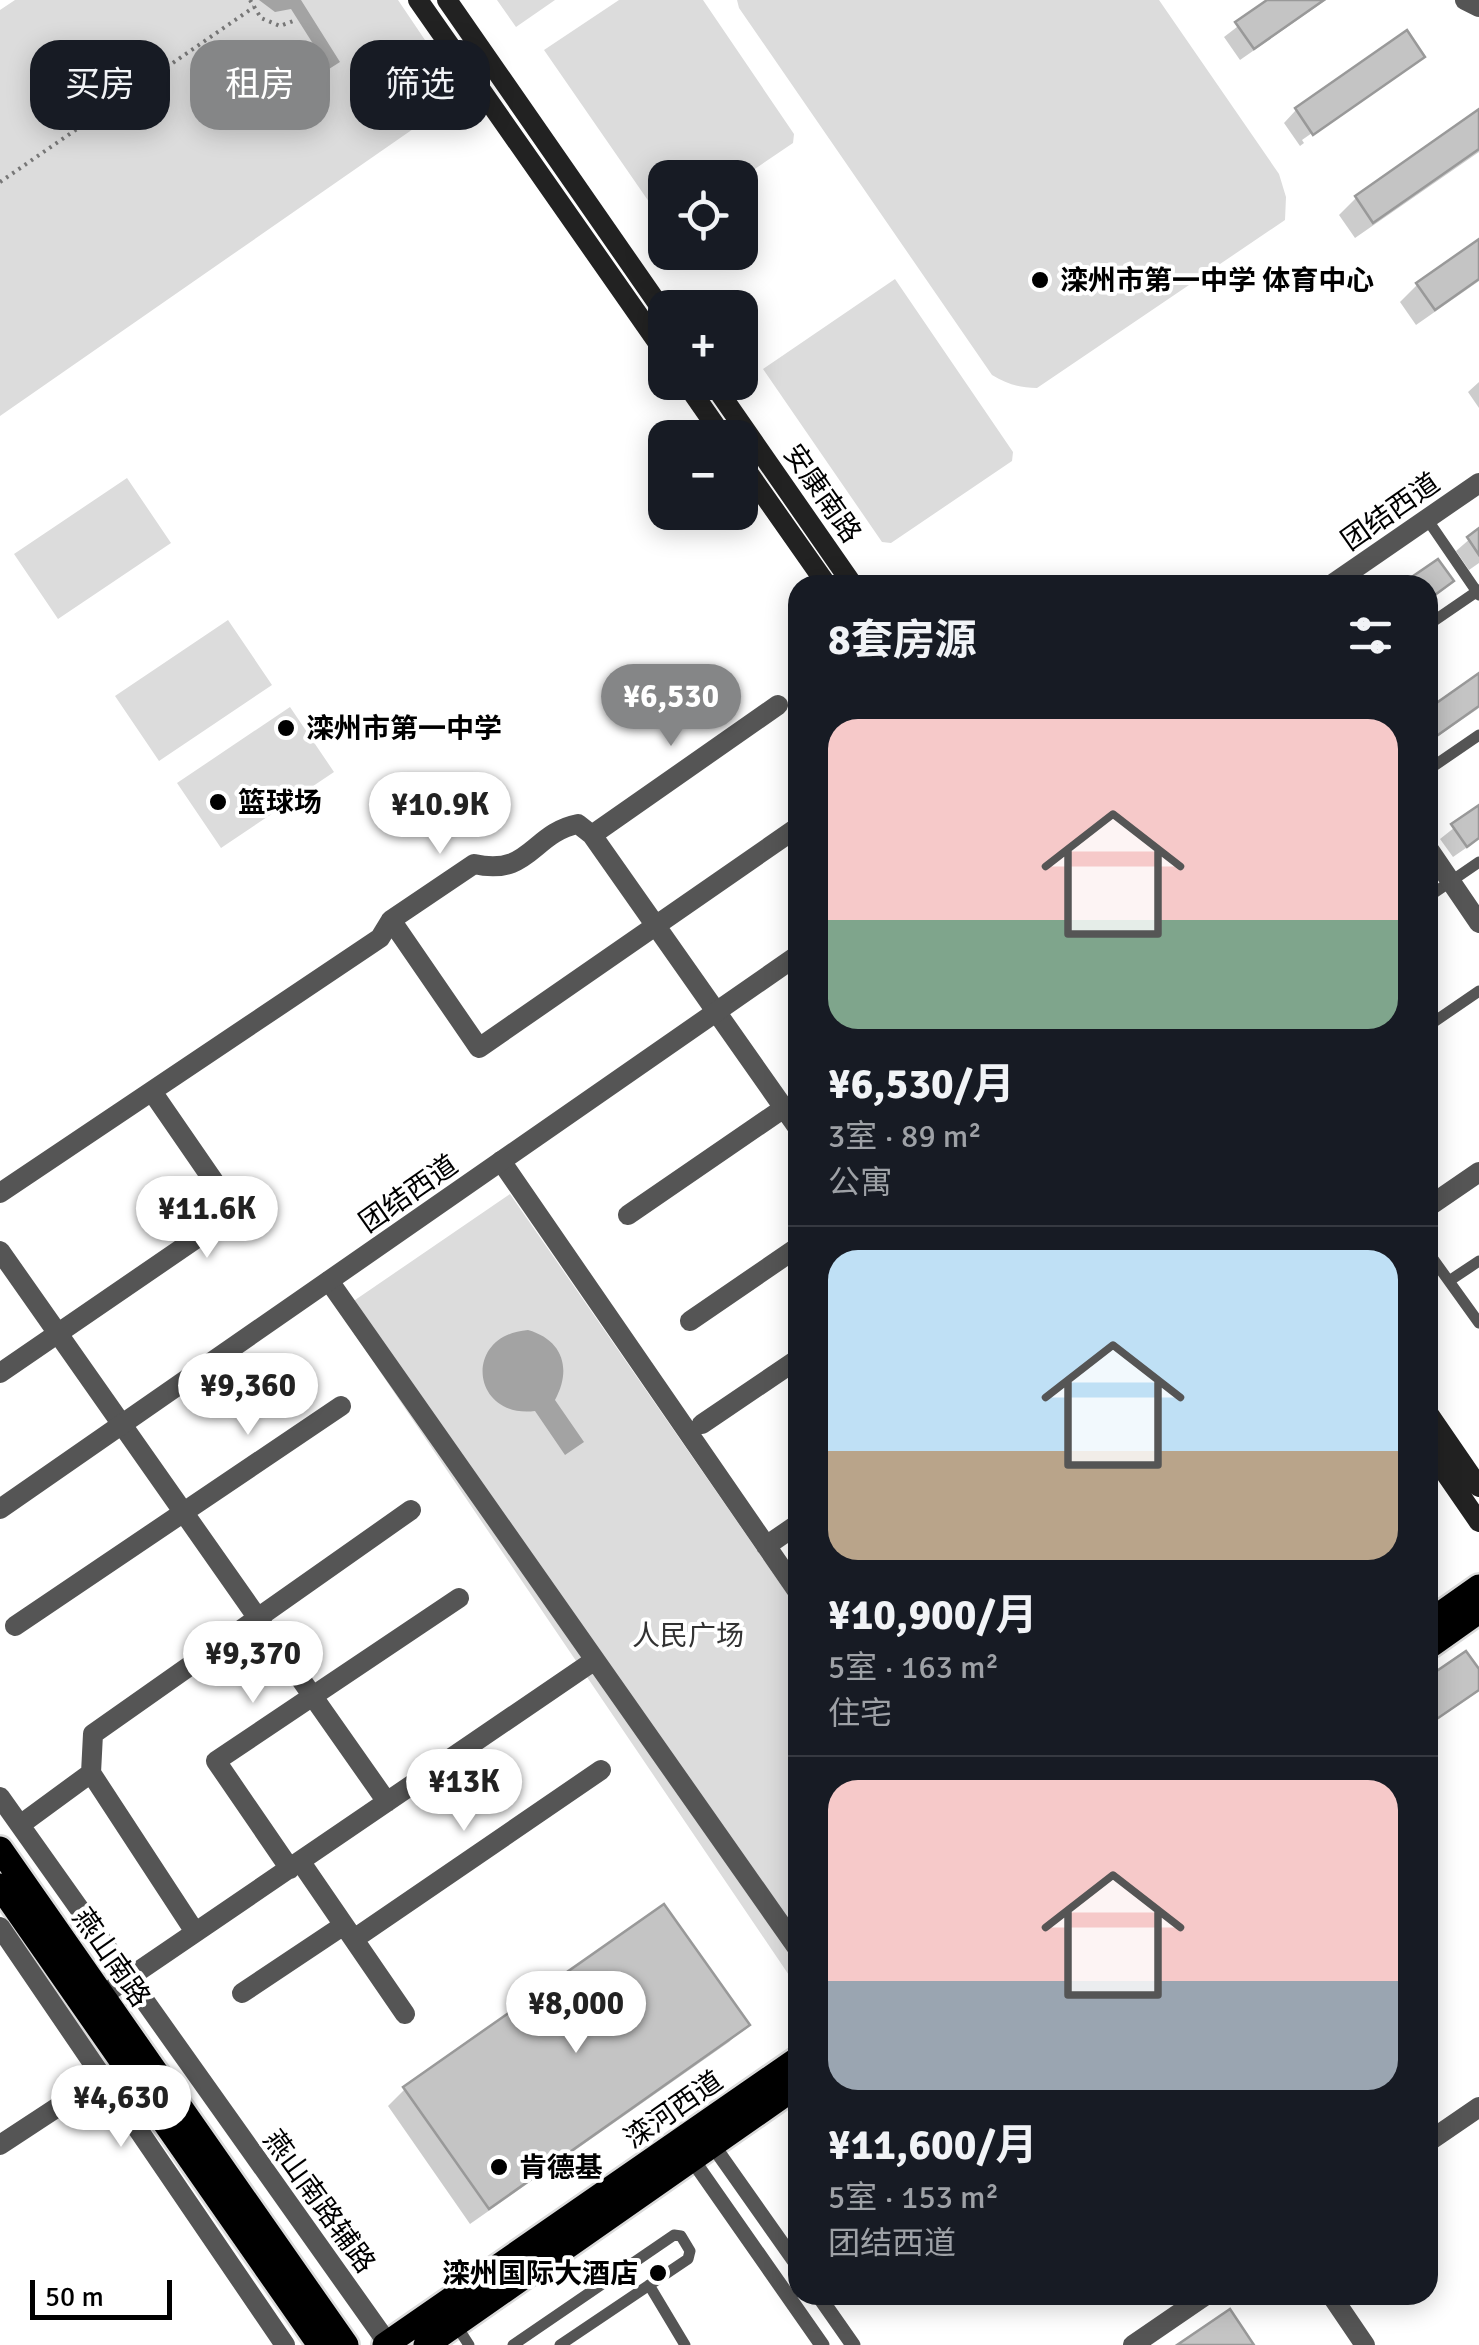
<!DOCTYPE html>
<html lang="zh">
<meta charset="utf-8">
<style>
:root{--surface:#171b24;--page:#242831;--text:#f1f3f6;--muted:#9ea1a6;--line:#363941;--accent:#858687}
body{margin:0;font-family:Signika,"Noto Sans SC",sans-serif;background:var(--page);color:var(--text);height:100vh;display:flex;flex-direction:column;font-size:38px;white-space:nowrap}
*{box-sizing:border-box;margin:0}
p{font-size:32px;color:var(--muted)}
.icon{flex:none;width:55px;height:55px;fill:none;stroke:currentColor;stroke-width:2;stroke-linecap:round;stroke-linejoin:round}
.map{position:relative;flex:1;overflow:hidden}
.panel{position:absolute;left:788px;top:575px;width:650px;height:1730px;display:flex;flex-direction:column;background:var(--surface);border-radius:30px;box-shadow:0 5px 25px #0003}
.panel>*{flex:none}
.hud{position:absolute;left:30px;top:40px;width:608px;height:90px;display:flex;gap:20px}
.tools{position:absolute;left:648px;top:160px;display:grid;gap:20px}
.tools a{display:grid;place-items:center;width:110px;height:110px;border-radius:20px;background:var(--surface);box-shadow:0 5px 25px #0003;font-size:50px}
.scale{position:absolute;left:30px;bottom:25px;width:142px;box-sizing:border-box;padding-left:10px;border:5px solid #000;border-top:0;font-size:28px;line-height:35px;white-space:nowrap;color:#000;-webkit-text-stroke:8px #fff;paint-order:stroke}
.price{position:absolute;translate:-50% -85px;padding:0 22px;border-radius:35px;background:#fff;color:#222;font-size:32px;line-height:65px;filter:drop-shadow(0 2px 5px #0008)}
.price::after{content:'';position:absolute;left:50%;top:60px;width:30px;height:22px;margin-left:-15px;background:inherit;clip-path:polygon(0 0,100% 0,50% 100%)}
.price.selected{background:var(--accent);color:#fff}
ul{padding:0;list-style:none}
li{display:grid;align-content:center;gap:20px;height:530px;padding:0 40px}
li+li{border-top:2px solid var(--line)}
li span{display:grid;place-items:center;height:310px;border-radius:30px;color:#555}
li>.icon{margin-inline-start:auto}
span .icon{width:180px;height:180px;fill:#fffc;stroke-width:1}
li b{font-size:42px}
h2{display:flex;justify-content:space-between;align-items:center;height:120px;padding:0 40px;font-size:42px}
.tag{padding:0 35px;border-radius:30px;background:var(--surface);box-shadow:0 5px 25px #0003;font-size:35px;line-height:90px}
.tag.selected{background:var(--accent);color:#fff}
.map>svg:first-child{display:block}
</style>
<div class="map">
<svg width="1479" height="2345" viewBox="0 0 1479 2345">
<rect width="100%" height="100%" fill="#fff"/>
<path fill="#dcdcdc" d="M15,0H398L462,95L0,416V10Z
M497,0H555L516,27Z
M619,0H703L794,134L793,143L740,179L665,178V225L544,50Z
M737,0H1159L1279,174L1286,197L1285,220L1037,388C1019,388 1007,384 992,375L739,8Z
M895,279L1013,452L1012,461L891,543L882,542L763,369Z
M127,478L171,543L58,619L14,554Z
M228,620L272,685L159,761L115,696Z
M290,707L334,772L221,848L177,783Z
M510,1194L797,1608V1987L339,1311Z"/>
<path fill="#a3a3a3" d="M259,0H301L340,62L329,69L291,9L275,12Z
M528,1330C563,1340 572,1369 555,1400L584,1442L565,1455L535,1411C471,1419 462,1335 528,1330Z"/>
<path fill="#0003" d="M1272,0H1326L1240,60L1224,37Z
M1406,33L1422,56L1412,67V63L1302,140L1304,143L1300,146L1284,123L1296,110Z
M1479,112V152L1355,238L1339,215L1356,198Z
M1479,242V281L1416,325L1400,302L1417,285Z
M1479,382V408L1468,392Z
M1479,531V563L1469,570L1456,551Z
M1479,676V708L1428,743V712Z
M1479,808V839L1453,857L1440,839Z
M1466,1654L1479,1674V1689L1428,1726V1680Z
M746,2025L729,2042L470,2224L388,2106L405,2089Z"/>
<path fill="#c4c4c4" stroke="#999" stroke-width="2.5" d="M1267,0H1324L1254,49L1235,22Z
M1407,30L1425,57L1313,135L1295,108Z
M1479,109V149L1373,223L1355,196Z
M1479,239V279L1435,310L1416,283Z
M1479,528V555L1467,537Z
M1438,559L1454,581L1428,600V585H1400Z
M1479,673V706L1428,742V709Z
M1479,805V838L1467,847L1451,824Z
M1466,1651L1479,1669V1690L1428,1725V1677Z
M664,1904L750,2025L489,2209L403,2087Z
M1230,2309L1254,2345H1177Z"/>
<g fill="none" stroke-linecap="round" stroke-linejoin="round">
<defs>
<path id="primary" d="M1428,1623L1479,1587
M1428,1647L1479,1611
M0,1849L346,2345
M0,1886L320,2345
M385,2345L798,2059
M426,2345L798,2085"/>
</defs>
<use href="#primary" stroke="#dbdbdb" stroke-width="30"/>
<path stroke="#777" stroke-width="4" stroke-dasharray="2.5 5" stroke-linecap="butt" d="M250,0L261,18L280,26L296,20
M0,182L254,7"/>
<path stroke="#555" stroke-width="11" d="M1427,519L1479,595
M1428,625L1479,590
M1428,770L1479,735
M1428,897L1479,862
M1428,1026L1479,991
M1428,1252L1479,1323
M1449,1281L1479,1261
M649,2285L685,2345
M456,2325L469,2345
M513,2345L674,2235L681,2236L690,2251L688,2259L560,2345"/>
<path stroke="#555" stroke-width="15" d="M712,2144L798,2266
M692,2159L822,2345
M818,2295L853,2345"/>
<path stroke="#555" stroke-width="20" d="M1465,0L1479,7
M592,835L778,705
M1428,848L1479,923
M391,920L479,1048L798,827
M501,1161L798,1592
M0,1193L380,938L391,920L474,864C530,877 532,833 578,824L592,835L798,1128
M1428,1207L1479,1172
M628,1215L784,1108
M0,1251L387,1802
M329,1281L798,1949
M690,1321L798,1247
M0,1373L235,1212L153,1093
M702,1424L798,1359
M766,1546L798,1524
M15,1626L341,1406
M91,1773L195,1932
M0,1797L389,2345
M20,1825L91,1773L93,1734L411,1510
M300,1861L405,2014
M290,1869L216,1761L459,1598
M0,1927L285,2345
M354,1939L601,1770
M242,1993L344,1925
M102,1996L595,1660
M1428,2142L1479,2107
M0,2145L102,2078
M1331,2295L1365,2345
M1133,2345L1206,2295"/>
<path stroke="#555" stroke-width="20" d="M1331,585L1479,483
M0,1509L798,955"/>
<path stroke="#222" stroke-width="20" d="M418,0L665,353
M447,0L665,314
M685,382L724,438
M712,382L853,585
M740,461L827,585
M1428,1413L1479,1487
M1428,1448L1479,1522"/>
<use href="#primary" stroke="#000" stroke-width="25"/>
</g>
<g fill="#000" stroke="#fff" stroke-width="4">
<circle cx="1040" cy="280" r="10"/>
<circle cx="286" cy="728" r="10"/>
<circle cx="218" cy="802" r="10"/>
<circle cx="499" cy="2167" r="10"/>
<circle cx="658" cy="2273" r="10"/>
</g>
<g text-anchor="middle" stroke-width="8" stroke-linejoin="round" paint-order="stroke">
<g font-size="28" font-weight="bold" fill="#000" stroke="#fff" text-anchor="start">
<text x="1060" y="290">滦州市第一中学 体育中心</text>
<text x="306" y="738">滦州市第一中学</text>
<text x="238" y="812">篮球场</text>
<text x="519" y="2177">肯德基</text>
<text x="638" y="2283" text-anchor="end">滦州国际大酒店</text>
</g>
<g font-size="28" fill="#000" stroke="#fff">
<text transform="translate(823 493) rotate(55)" y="10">安康南路</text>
<text transform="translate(1390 511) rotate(-35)" y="10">团结西道</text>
<text transform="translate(408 1193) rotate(-35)" y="10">团结西道</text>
<text transform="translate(112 1957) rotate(55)" y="10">燕山南路</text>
<text transform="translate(673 2109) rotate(-35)" y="10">滦河西道</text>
<text transform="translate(320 2201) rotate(54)" y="10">燕山南路辅路</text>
</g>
<g font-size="28" fill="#333" stroke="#fff">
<text x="688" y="1645">人民广场</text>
</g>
</g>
</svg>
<div class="tools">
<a><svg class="icon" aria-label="locate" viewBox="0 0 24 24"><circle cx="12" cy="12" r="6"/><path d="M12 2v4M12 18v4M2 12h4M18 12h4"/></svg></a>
<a>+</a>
<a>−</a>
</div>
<div class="scale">50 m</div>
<b class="price selected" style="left:671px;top:749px">¥6,530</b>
<b class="price" style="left:440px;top:857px">¥10.9K</b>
<b class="price" style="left:207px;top:1261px">¥11.6K</b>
<b class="price" style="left:248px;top:1438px">¥9,360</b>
<b class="price" style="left:253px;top:1706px">¥9,370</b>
<b class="price" style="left:464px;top:1834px">¥13K</b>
<b class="price" style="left:576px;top:2056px">¥8,000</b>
<b class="price" style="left:121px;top:2150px">¥4,630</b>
<div class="hud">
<a class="tag">买房</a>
<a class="tag selected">租房</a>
<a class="tag">筛选</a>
</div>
<section class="panel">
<h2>8套房源<svg class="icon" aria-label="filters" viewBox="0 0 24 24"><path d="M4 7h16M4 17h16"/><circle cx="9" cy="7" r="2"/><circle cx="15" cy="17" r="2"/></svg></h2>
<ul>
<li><span style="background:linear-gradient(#f6c9c9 65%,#7fa58c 0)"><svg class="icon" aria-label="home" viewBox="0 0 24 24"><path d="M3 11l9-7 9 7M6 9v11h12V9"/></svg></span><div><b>¥6,530/月</b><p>3室 · 89 m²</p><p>公寓</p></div></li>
<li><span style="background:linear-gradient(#bfe0f5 65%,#b9a48a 0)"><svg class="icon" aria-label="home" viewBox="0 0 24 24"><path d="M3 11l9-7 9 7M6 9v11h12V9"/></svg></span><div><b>¥10,900/月</b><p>5室 · 163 m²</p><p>住宅</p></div></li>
<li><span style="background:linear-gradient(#f6c9c9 65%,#9aa5b1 0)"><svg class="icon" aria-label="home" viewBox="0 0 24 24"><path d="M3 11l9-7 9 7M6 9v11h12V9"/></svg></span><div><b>¥11,600/月</b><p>5室 · 153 m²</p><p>团结西道</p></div></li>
</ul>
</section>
</div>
